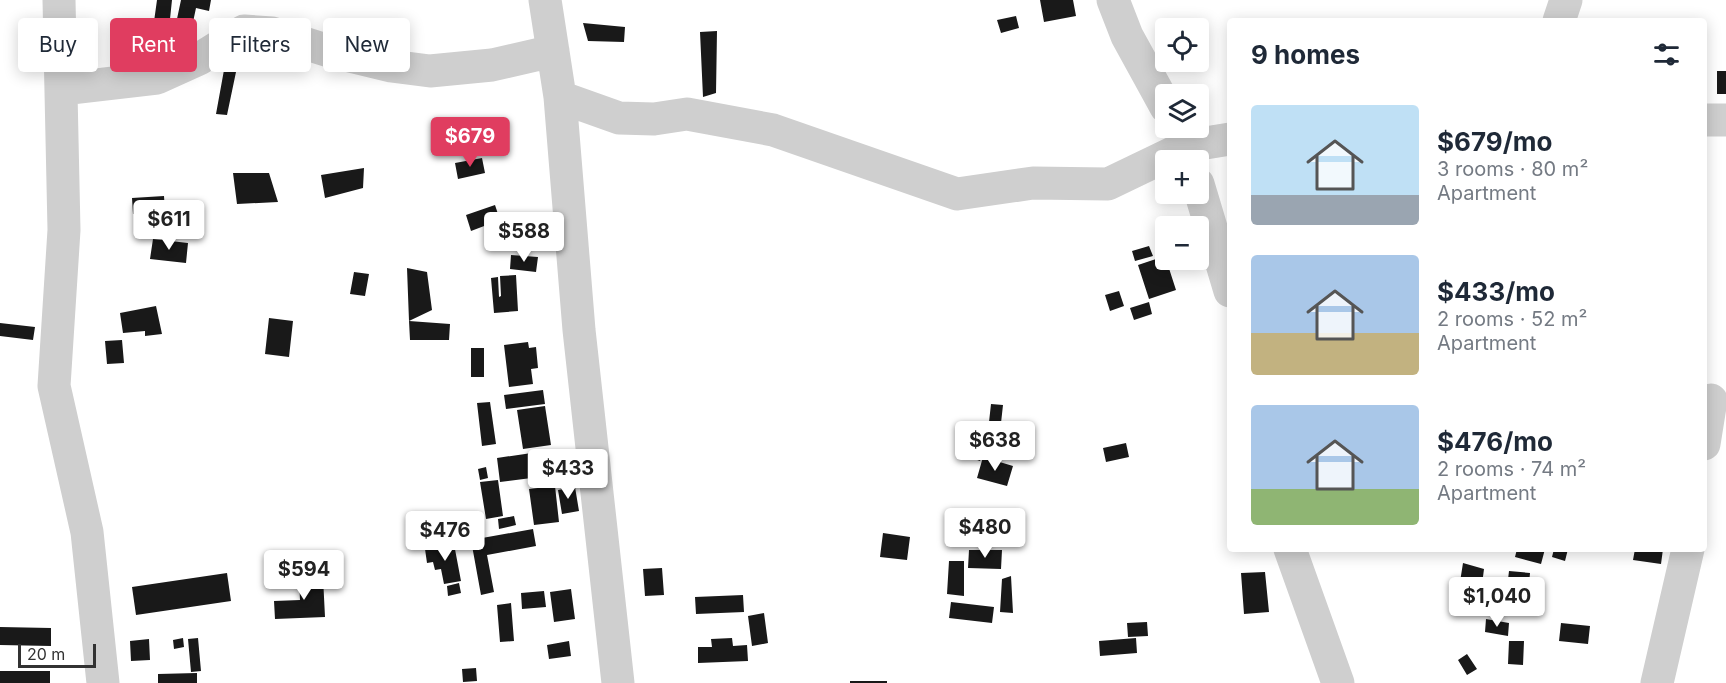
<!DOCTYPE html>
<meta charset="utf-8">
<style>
:root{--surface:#fff;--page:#f6f6f7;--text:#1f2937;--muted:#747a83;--accent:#e03d60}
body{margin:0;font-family:Inter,sans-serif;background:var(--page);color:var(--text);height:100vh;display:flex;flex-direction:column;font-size:22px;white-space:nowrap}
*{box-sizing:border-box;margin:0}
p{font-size:20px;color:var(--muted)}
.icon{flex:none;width:33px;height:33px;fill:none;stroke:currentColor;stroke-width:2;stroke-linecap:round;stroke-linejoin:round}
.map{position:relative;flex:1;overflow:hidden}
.panel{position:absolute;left:1227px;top:18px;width:480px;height:534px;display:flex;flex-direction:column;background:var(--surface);border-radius:6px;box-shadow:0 3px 15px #0003}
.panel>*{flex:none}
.top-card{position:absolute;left:18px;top:18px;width:570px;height:54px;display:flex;gap:12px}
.tools{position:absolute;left:1155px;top:18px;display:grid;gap:12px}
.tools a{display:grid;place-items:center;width:54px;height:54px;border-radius:6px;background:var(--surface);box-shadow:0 3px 15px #0003;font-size:30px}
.scale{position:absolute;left:18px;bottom:15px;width:78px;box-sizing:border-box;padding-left:6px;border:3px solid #323232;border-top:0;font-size:16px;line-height:21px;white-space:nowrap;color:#323232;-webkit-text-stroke:4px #fff;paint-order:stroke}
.price{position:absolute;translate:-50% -51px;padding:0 14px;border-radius:6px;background:#fff;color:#222;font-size:20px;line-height:39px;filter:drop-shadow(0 2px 3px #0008)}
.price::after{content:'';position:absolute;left:50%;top:36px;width:18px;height:14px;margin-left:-9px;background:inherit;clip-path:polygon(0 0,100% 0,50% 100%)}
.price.current{background:var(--accent);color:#fff}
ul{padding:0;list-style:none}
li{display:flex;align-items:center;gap:18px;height:150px;padding:0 24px}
li span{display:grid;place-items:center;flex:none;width:168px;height:120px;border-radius:6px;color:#555}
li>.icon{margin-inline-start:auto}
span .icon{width:72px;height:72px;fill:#fffc;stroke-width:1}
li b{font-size:26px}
h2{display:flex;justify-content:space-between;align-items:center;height:72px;padding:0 24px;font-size:26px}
.chip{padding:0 21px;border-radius:6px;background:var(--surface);box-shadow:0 3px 15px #0003;font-size:21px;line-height:54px}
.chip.current{background:var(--accent);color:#fff}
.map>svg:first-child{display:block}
</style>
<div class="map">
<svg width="1726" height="683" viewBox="0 0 1726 683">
<rect width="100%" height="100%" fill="#fff"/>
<path fill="#191919" d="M157,0H172L168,38L152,36Z
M181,0H211L209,11L196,8L190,36L174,33Z
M1040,0H1073L1076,16L1044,22Z
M1016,16L1019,28L1001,33L997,20Z
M583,23L625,27L624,42L588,41Z
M717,31L716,93L703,97L700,32Z
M224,70L236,72L227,115L216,114Z
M1717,71H1726V94H1717Z
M482,158L485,173L458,179L455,163Z
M364,168L363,188L325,198L321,175Z
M233,173H269L278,202L237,204Z
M164,196L165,212L133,214L132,198Z
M495,205L500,220L471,231L466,215Z
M153,239L188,243L186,263L150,259Z
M1149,246L1153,256L1135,261L1132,251Z
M511,255L538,257L536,272L510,269Z
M1165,256L1176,290L1149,299L1138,265Z
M407,268L427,272L432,310L409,321Z
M354,272L369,274L365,296L350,294Z
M516,275L518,311L494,313L491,278L498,277L499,297L501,296L500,276Z
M1119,291L1124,306L1110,311L1105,295Z
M1149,302L1152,314L1134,320L1130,308Z
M156,306L162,334L145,336V331L123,333L120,313Z
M269,318L293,321L289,357L265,354Z
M409,321L450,324L449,340H410Z
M0,323L35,327L33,340L0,336Z
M122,340L124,363L107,364L105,341Z
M528,342L529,348L536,347L538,368L531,369L533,384L509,387L504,345Z
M471,348H484V377H471Z
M543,390L545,404L506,409L504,395Z
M490,402L496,444L482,446L477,403Z
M991,404L1003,405L1001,423L989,422Z
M545,406L551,445L523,449L517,410Z
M1003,421L1034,426L1033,439L1001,435Z
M972,427L990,432L980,461L963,455Z
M1126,443L1129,457L1106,462L1103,448Z
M552,450L555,475L500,482L497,458Z
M983,457L1013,466L1007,486L977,478Z
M486,467L488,478L480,480L478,469Z
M498,480L503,516L486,519L480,482Z
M555,486L559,522L534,525L529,489Z
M575,487L579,511L562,514L558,490Z
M514,516L516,525L499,529L498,519Z
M533,529L536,546L487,555L494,592L481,595L471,540Z
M883,533L910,537L907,560L880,557Z
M454,544L461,581L444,584L441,569L435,570L433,562L427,563L425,549Z
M1517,549H1545L1541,564L1515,557Z
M1554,549H1568L1565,561L1552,557Z
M1635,549H1663L1661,564L1633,560Z
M969,550H1002L1001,569L968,568Z
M949,561H964V596L947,594Z
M1463,563L1484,569L1479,608L1457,601Z
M662,568L664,595L645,596L643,569Z
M1509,571L1530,573L1527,608L1505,605Z
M1265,572L1269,612L1244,614L1241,573Z
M227,573L231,601L136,615L132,587Z
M1011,576L1013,613L1000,612L1002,579Z
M323,577L325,617L275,619L274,601L300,600L299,578Z
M459,583L461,593L448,596L447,586Z
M571,589L575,619L554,622L550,592Z
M544,591L546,607L522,609L521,593Z
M743,595L744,612L696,614L695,597Z
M951,602L994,607L992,623L949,618Z
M511,603L514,641L500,642L497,605Z
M764,613L768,643L752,646L748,616Z
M1486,619L1509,623L1508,636L1485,632Z
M1147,622L1148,636L1128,637L1127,623Z
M1561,623L1590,626L1588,644L1559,641Z
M0,627L51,628V646L0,645Z
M183,638L184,647L174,649L173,640Z
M198,638L201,671L191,672L188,639Z
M732,638L733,646L747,645L748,661L698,663V647H712L711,639Z
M1136,638L1137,653L1100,656L1099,641Z
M149,639L150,660L131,661L130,641Z
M569,641L571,656L549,659L547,645Z
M1509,641H1524L1523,665L1508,664Z
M1467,654L1477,669L1467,675L1458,660Z
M476,668L477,681L463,682L462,669Z
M0,671H50V683H0Z
M197,673V683H158V674Z
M850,681H887V683H850Z"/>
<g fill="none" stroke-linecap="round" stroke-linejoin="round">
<path stroke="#cfcfcf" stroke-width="33" d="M59,0L64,230L54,386L87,532L103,683
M545,0L560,97L579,330L618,683
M1113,0L1127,36L1166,107
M1559,21L1566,0
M62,89L157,78L199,59L244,31L272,33L329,51L391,66L430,71L492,65L553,51
M560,97L619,118L654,119L687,114L773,130L957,194L1033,183L1108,184L1187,146L1230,139
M1704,120H1726
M1198,184L1230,291
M1704,444L1711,400
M1290,549L1338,683
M1657,683L1688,549"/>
</g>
</svg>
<div class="tools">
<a><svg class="icon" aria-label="locate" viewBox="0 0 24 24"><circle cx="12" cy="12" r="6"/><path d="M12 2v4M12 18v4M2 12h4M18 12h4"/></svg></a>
<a><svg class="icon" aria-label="layers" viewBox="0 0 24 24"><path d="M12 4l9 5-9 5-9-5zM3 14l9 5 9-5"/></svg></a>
<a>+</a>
<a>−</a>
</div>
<div class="scale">20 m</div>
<b class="price current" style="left:470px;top:168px">$679</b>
<b class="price" style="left:169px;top:251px">$611</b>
<b class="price" style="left:524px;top:263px">$588</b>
<b class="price" style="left:995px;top:472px">$638</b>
<b class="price" style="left:568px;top:500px">$433</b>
<b class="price" style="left:985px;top:559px">$480</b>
<b class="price" style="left:445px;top:562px">$476</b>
<b class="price" style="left:304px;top:601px">$594</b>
<b class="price" style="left:1497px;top:628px">$1,040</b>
<div class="top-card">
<a class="chip">Buy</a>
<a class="chip current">Rent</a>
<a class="chip">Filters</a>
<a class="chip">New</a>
</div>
<section class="panel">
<h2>9 homes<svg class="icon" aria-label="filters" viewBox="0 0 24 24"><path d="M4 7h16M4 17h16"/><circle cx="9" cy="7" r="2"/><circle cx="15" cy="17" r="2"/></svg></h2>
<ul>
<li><span style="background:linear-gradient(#bfe0f5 75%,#9aa5b1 0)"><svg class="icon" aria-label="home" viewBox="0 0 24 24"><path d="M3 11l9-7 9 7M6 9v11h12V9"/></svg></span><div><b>$679/mo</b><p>3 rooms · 80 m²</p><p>Apartment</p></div></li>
<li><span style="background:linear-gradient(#a9c7e8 65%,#c2b280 0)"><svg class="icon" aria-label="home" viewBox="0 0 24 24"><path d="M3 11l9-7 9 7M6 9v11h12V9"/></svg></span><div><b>$433/mo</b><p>2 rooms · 52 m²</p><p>Apartment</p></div></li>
<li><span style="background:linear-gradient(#a9c7e8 70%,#8fb573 0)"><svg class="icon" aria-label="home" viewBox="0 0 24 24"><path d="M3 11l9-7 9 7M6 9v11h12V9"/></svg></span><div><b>$476/mo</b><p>2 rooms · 74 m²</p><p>Apartment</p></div></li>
</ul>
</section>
</div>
